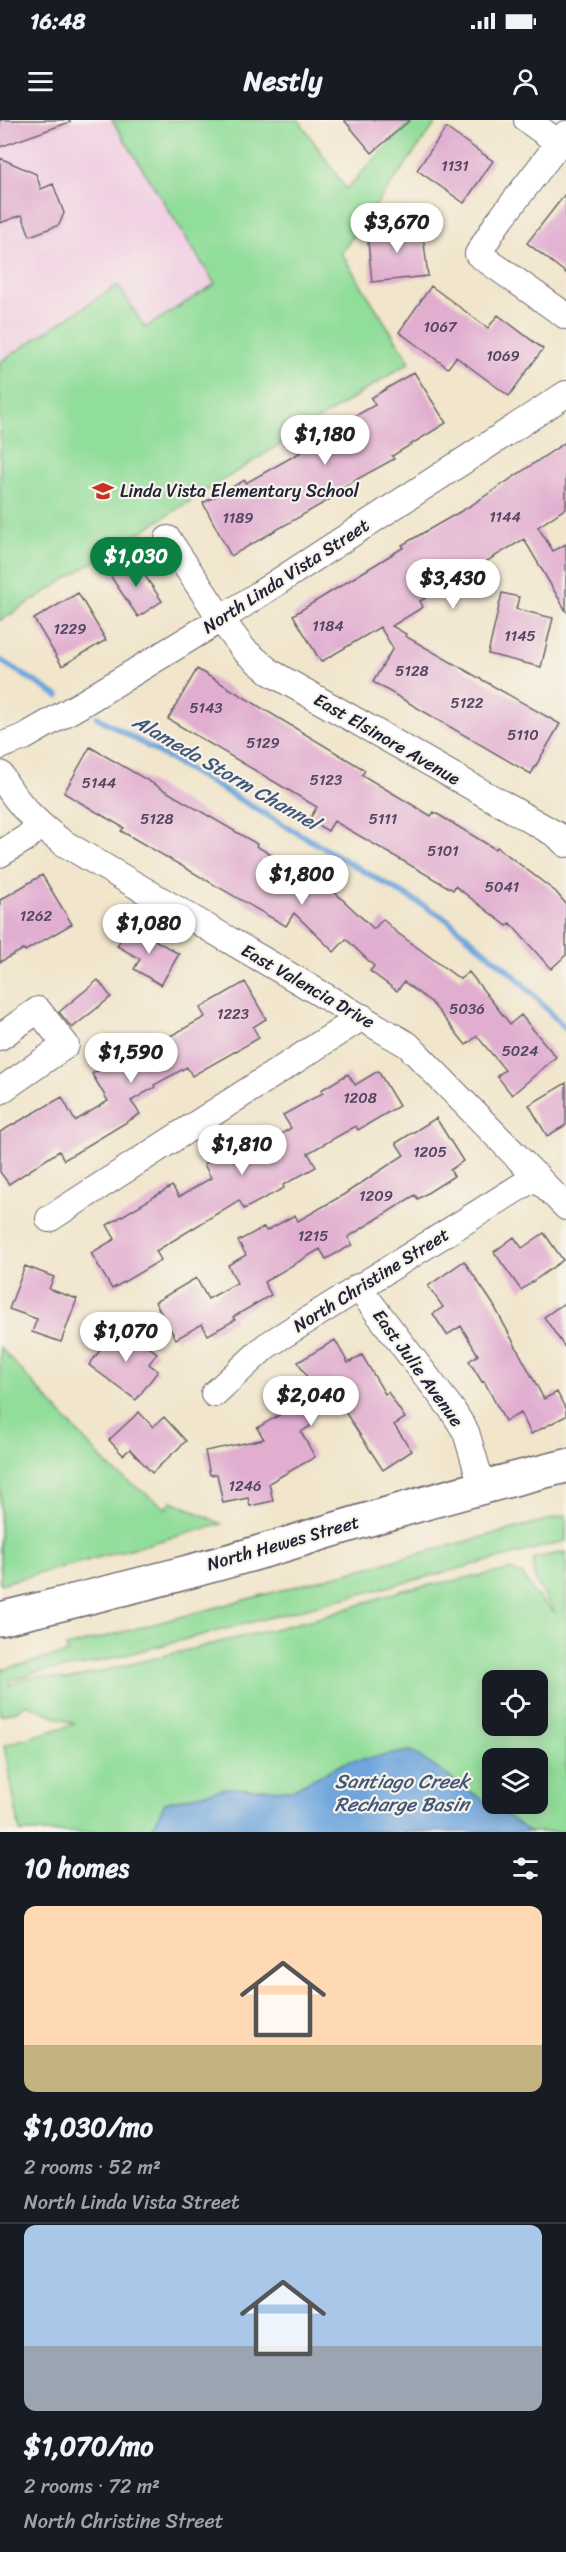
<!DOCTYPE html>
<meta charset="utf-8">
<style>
:root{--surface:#171b24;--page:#242831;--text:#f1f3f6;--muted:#9ea1a6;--line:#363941;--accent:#0b8043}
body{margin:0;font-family:Sriracha,sans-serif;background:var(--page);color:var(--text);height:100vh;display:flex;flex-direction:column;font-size:22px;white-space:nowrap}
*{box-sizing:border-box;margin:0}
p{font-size:20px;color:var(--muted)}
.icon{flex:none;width:33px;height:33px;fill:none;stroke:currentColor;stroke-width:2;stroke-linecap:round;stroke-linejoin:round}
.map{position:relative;height:1712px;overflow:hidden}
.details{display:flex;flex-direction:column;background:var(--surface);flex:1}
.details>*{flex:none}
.buttons{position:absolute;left:482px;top:1550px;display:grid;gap:12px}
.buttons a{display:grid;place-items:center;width:66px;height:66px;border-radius:12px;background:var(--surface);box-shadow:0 3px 15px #0003;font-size:30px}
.price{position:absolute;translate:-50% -51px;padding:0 14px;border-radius:21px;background:#fff;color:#222;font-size:20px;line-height:39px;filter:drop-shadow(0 2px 3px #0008)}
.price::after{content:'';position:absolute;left:50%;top:36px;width:18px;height:14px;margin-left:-9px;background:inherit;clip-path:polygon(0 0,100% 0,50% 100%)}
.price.current{background:var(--accent);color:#fff}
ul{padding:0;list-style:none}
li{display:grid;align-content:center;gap:12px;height:318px;padding:0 24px}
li+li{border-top:2px solid var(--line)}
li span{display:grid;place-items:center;height:186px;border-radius:12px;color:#555}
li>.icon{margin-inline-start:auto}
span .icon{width:108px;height:108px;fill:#fffc;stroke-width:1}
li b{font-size:26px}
h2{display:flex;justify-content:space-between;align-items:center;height:72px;padding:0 24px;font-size:26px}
.status{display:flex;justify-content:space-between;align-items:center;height:42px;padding:0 30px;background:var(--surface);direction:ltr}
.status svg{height:16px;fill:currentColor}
header{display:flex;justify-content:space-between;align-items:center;height:78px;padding:0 24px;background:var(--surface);font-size:27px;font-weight:700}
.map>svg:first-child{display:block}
</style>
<div class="status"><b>16:48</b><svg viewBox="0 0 49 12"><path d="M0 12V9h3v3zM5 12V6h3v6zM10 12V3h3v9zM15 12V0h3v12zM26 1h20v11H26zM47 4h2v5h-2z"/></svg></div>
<header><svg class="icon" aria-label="menu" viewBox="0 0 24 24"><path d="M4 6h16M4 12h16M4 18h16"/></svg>Nestly<svg class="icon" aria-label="person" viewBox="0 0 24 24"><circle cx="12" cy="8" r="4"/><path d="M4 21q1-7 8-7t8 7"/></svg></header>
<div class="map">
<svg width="566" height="1712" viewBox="0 0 566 1712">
<rect width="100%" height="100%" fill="#f7f3e8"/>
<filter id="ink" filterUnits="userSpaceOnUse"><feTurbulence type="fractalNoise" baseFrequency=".0167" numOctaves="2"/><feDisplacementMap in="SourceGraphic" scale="12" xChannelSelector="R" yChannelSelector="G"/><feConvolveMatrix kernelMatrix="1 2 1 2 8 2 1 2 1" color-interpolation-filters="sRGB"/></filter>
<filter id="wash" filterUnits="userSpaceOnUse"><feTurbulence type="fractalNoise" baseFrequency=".008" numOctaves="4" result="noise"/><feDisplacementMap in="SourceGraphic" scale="24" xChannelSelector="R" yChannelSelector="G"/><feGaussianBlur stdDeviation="1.35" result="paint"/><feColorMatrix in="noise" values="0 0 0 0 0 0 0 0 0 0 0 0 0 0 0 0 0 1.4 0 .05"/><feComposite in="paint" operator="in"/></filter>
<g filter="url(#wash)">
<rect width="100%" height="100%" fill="#f1e5cb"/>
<path fill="#f1d0e3" d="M0,0H299L317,97L410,242L0,501Z"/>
<path fill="#91dd9a" stroke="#5a806a" stroke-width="1.5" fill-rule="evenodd" d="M112,0H299L346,69L412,0H438L341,133L410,242L0,501V242L118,165L145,208L215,164Z
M0,1227L111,1349L166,1388L172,1381L222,1404L0,1464Z
M566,1395V1421L82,1546L37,1552L9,1561L10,1566C27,1553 46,1557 66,1560L326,1496L403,1470L510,1450L523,1455L533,1472L555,1493C545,1474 529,1461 534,1438L566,1432V1712H530L411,1631L346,1642L292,1670L226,1668L165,1683L151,1712H20L4,1625L74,1604L26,1584L17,1591L0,1595V1550L68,1533L66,1527ZM492,1560H537V1605H492ZM492,1638H537V1683H492Z"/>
<path fill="#6fa6dd" stroke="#48648c" stroke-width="1.5" d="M411,1631L530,1712H151L165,1683L226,1668L292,1670L346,1642Z"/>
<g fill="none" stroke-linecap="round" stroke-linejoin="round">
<path stroke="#6fa6dd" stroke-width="6" d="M0,540L58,576
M97,597L445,798L515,856L566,909"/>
</g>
<g id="blocks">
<path fill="#e1aed0" d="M0,0H70V2L0,27Z
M344,0H410L372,33Z
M446,8L493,41L464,83L417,50Z
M0,38L36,54L41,69L53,64L64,93L59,105L30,116L22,95L0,103Z
M566,73V153L527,123Z
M422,107L428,156L372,162L367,112Z
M431,166L488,208L498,195L543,229L509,276L456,237L448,248L399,212Z
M414,252L446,303L392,336L394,339L332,373L334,377L231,436L203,383L245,360L246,363L317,323L314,319L375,285L371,278Z
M566,322V388L538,407L553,431L566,424V491L524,419L420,481L423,487L392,506L406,514L405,516L560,604L531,654L373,562L393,528L380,507L321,542L293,495L404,427L402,425L470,386Z
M133,438L162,481L138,497L109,454Z
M78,473L106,520L62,546L34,499Z
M502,473L519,477L516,489L553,498L541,547L488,534Z
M197,549L365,650L362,655L431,696L434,692L495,729L497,727L556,772L566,784V835L551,849L510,803L507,806L455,766L453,770L334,701L328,711L309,700L317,687L168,599Z
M90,627L257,724L256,726L304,754L311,743L333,756L328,766L374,809L383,799L395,811L460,859L469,852L510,904L521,895L556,937L512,975L497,956L505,950L477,916L466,925L431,882L404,862L397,871L370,851L374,846L346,819L334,832L294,793L286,806L121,711L124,708L64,673Z
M42,755L72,804L25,831L24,829L0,842V780Z
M129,805L179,834L161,865L134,849L140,839L117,826Z
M98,860L111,877L72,908L59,892Z
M245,862L266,899L253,907L259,918L192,956L187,947L154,965L155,967L131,981L140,994L64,1040L59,1031L9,1064L0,1052V1012L62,977L75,1001L108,981L92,954L133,930L136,935L205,897L200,888Z
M378,951L399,986L358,1010L356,1006L308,1033L316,1047L283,1065L284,1068L244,1089L239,1080L156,1131L161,1140L112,1169L91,1133L115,1119L107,1105L172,1066L179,1077L211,1058L204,1044L229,1031L234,1041L269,1022L291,1008L283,995L323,973L321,970L348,954L355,965Z
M566,963V1005L547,1016L529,985Z
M436,998L463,1041L450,1050L454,1056L418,1079L415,1075L348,1117L352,1125L326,1139L320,1129L264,1162L271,1175L233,1197L235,1200L208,1215L202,1204L176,1219L155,1182L196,1158L208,1179L237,1163L228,1145L246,1135L238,1121L264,1107L266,1111L295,1095L298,1101L343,1075L404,1035L396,1023Z
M544,1113L563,1140L521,1170L494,1132L514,1117L522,1128Z
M464,1141L493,1184L544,1279L557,1272L566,1290V1296L531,1314L521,1293L505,1301L484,1261L482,1262L469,1241L478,1235L461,1206L447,1215L433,1194L443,1187L428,1166Z
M25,1146L54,1157L49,1169L77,1179L61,1222L32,1212L37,1199L9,1189Z
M566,1182V1229L544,1197Z
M119,1205L157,1233L149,1244L158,1251L136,1280L89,1245Z
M335,1220L348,1243L362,1235L385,1274L388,1272L405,1298L394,1305L412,1331L383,1350L336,1278L307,1295L312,1305L301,1312L315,1337L269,1363L273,1381L250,1386L248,1378L223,1383L217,1354L210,1355L205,1331L264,1319L257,1308L281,1294L273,1281L309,1260L298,1242Z
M139,1292L153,1307L164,1297L186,1321L152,1353L130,1329L123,1335L109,1320Z"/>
</g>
</g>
<g filter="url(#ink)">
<use href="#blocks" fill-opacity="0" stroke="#6a666d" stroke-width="1.5"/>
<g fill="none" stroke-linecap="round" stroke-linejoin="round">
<defs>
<path id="minor" d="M527,0L559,23
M566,14L496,105L478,134L566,196
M168,419L221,499L244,530L270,552L557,715L566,724
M0,626L24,617L85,582L221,499L566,274
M0,654C16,683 36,703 62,722L408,925L566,1087
M0,734L26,718L40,706
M0,917L38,890L66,925L0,971
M49,1099L362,897
M358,1167L453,1291L466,1312L482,1366
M214,1274L266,1226L537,1056"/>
<path id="major" d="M0,1499C106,1473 212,1448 316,1415C399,1390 482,1366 566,1346"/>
</defs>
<use href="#minor" stroke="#6a666d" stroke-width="28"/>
<use href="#major" stroke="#6a666d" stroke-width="36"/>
<use href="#minor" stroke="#fff" stroke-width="26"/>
<use href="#major" stroke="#fff" stroke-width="33"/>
</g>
</g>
<defs>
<symbol id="school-bare" viewBox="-9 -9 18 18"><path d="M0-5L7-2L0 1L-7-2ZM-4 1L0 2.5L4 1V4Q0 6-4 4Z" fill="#c8321e" stroke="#f7f3e8" stroke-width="2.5" paint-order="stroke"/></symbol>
</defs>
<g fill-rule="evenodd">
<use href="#school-bare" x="88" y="356" width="30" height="30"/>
</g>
<g text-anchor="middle" stroke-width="4.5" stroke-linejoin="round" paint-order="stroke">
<g font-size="15" fill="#524560">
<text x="455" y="51">1131</text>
<text x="440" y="212">1067</text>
<text x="503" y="241">1069</text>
<text x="505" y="402">1144</text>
<text x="238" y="403">1189</text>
<text x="328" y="511">1184</text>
<text x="70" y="514">1229</text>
<text x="520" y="521">1145</text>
<text x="412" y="556">5128</text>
<text x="467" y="588">5122</text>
<text x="206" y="593">5143</text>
<text x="523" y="620">5110</text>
<text x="263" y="628">5129</text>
<text x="326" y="665">5123</text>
<text x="99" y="668">5144</text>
<text x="157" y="704">5128</text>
<text x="383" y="704">5111</text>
<text x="443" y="736">5101</text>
<text x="502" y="772">5041</text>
<text x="36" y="801">1262</text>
<text x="467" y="894">5036</text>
<text x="233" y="899">1223</text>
<text x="520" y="936">5024</text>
<text x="360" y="983">1208</text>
<text x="430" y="1037">1205</text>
<text x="376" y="1081">1209</text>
<text x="313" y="1121">1215</text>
<text x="245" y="1371">1246</text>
</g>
<g font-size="18" fill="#22223b" stroke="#f7f3e8" text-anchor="start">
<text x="120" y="377">Linda Vista Elementary School</text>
</g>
<g font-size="18" fill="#22223b" stroke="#f7f3e8">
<text transform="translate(286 456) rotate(-33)" y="6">North Linda Vista Street</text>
<text transform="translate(387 619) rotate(30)" y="6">East Elsinore Avenue</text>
<text transform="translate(308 866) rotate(30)" y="6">East Valencia Drive</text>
<text transform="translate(371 1160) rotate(-32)" y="6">North Christine Street</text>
<text transform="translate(418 1248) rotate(54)" y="6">East Julie Avenue</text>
<text transform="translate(283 1423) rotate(-16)" y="6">North Hewes Street</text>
</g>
<g font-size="20" font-style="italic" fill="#41577c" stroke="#f7f3e8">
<text transform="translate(226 652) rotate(30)" y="7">Alameda Storm Channel</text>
<text x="402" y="1668">Santiago Creek<tspan x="402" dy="23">Recharge Basin</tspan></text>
</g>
</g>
</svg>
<div class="buttons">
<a><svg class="icon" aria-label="locate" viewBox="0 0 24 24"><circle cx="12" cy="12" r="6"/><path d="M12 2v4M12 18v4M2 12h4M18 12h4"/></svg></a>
<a><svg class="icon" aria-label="layers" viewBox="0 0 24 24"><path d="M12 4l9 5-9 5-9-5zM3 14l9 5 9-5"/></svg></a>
</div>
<b class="price" style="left:397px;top:134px">$3,670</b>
<b class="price" style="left:325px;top:346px">$1,180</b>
<b class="price current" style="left:136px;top:468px">$1,030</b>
<b class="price" style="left:453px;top:490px">$3,430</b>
<b class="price" style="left:302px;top:786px">$1,800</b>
<b class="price" style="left:149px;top:835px">$1,080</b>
<b class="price" style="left:131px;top:964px">$1,590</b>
<b class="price" style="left:242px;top:1056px">$1,810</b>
<b class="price" style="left:126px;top:1243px">$1,070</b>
<b class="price" style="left:311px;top:1307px">$2,040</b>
</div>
<section class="details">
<h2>10 homes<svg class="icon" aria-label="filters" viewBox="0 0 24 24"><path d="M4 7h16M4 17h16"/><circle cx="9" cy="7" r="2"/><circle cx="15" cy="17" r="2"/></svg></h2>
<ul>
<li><span style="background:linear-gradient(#ffd9b3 75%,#c2b280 0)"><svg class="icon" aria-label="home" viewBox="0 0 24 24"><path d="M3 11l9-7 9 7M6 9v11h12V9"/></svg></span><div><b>$1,030/mo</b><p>2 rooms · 52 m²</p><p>North Linda Vista Street</p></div></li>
<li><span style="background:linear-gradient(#a9c7e8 65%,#9aa5b1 0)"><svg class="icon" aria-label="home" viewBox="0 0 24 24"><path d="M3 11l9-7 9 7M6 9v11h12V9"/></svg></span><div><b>$1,070/mo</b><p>2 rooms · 72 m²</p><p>North Christine Street</p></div></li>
</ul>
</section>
